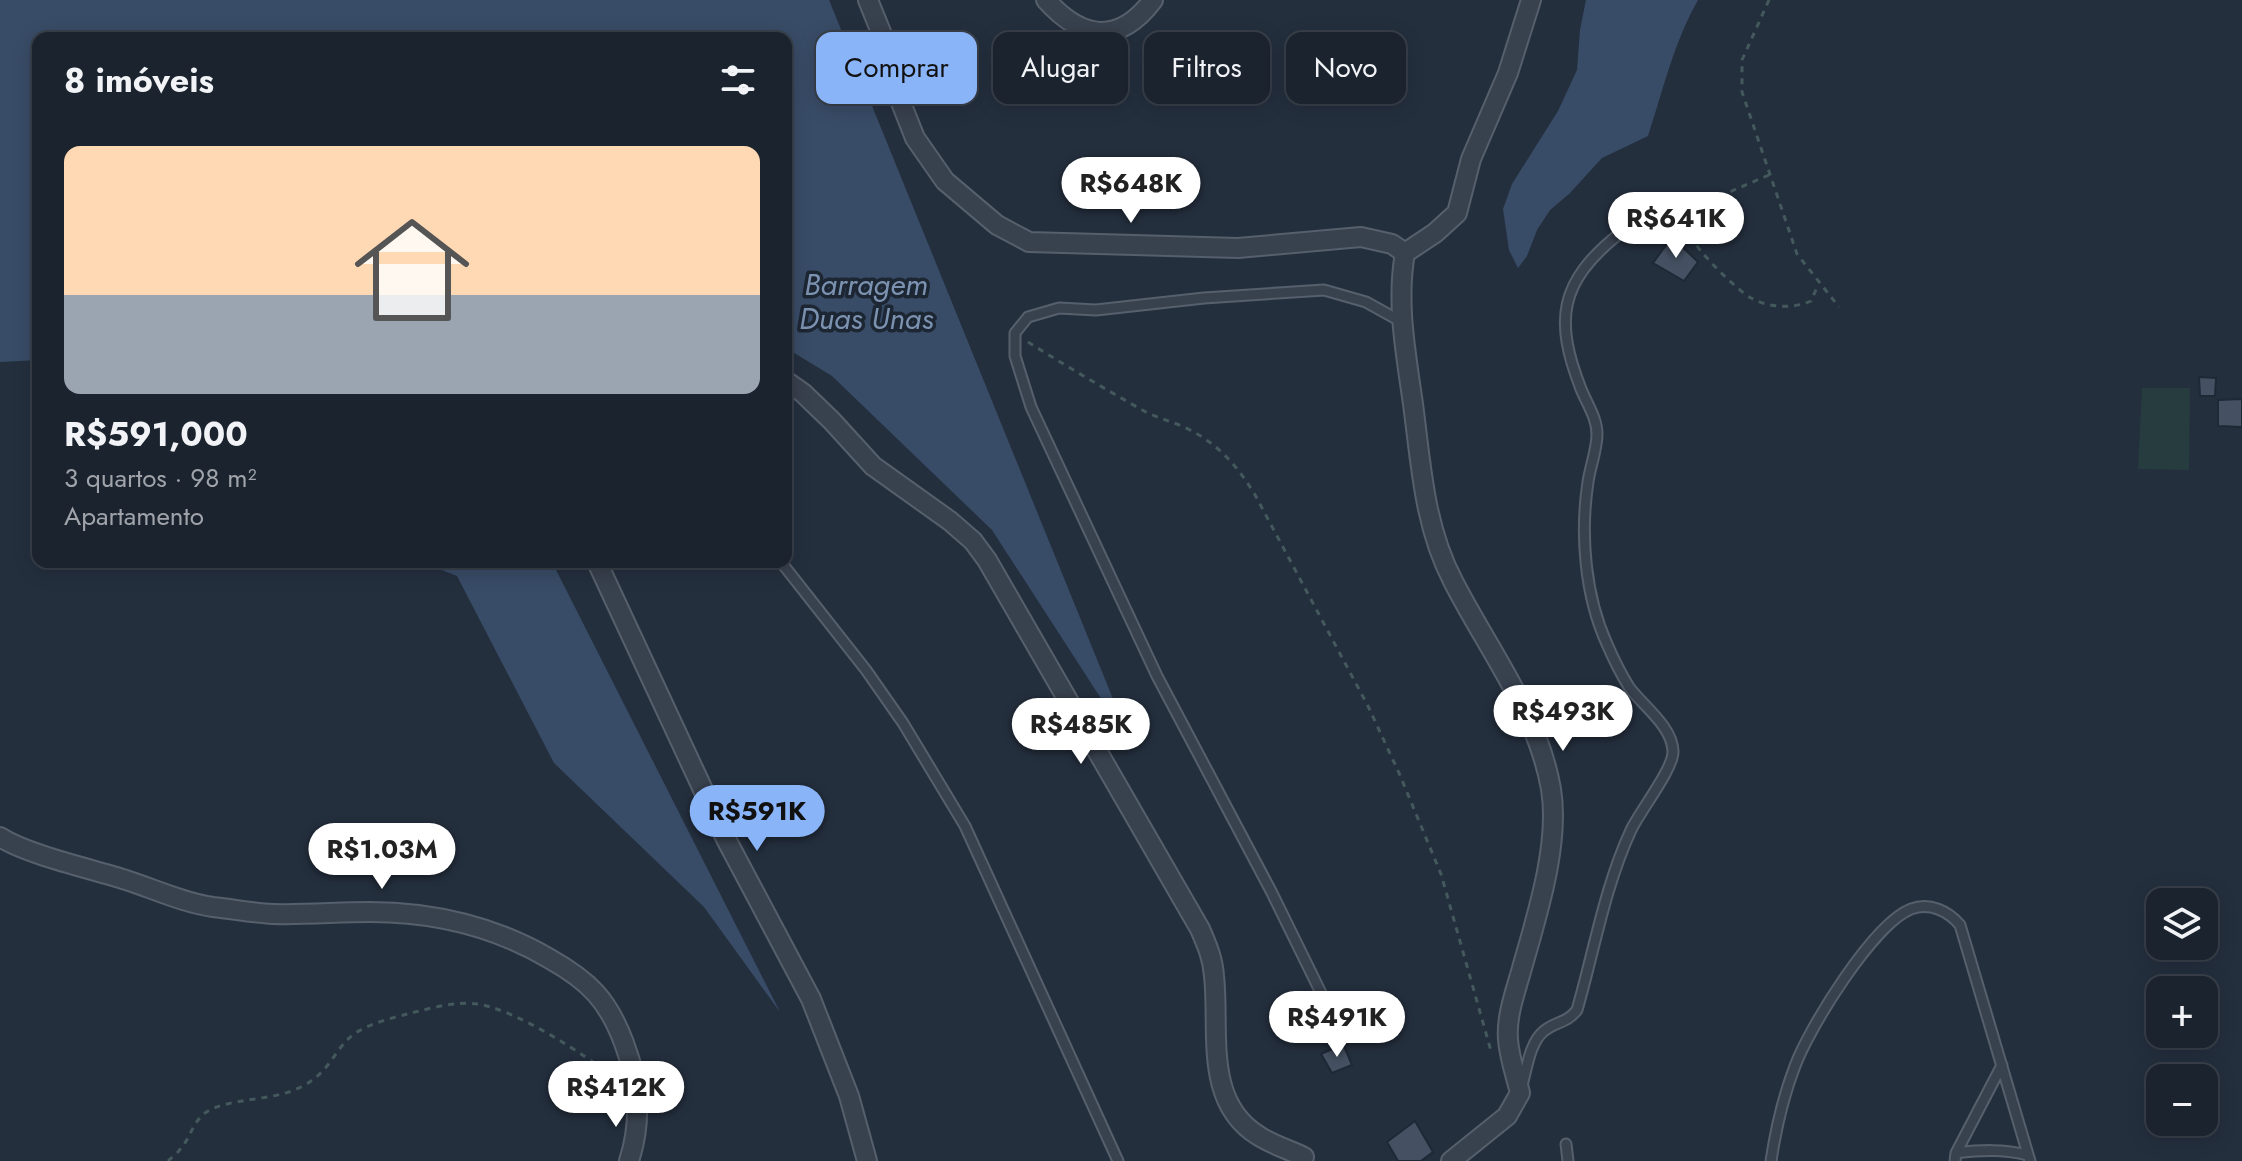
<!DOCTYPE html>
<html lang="pt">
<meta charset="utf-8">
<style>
:root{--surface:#1b232e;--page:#242b36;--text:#f1f3f6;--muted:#a0a4aa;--line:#39404a;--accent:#8ab4f8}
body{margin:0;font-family:Jost,sans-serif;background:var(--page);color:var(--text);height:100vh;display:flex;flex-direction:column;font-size:30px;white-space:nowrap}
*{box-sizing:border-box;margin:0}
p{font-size:26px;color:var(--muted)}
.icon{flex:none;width:44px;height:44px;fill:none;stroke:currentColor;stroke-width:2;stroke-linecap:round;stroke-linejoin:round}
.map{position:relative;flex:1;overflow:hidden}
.drawer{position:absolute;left:32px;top:32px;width:760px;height:536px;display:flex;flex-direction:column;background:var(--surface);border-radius:16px;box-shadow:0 4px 20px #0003,0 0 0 2px var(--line)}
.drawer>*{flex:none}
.top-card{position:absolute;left:816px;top:32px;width:760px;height:72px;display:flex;gap:16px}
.tools{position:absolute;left:2146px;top:888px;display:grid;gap:16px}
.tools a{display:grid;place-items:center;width:72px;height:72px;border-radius:16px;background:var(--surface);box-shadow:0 4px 20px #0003,0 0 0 2px var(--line);font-size:40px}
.price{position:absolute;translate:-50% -68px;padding:0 18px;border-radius:28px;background:#fff;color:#222;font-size:26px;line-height:52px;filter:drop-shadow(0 2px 4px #0008)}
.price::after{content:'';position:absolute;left:50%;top:48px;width:24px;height:18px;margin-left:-12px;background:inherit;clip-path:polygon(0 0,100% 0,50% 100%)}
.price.on{background:var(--accent);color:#111}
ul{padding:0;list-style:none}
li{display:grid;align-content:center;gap:16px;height:424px;padding:0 32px}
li+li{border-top:2px solid var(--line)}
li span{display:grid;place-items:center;height:248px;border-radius:16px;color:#555}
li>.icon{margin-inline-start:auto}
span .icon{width:144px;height:144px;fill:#fffc;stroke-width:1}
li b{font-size:34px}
h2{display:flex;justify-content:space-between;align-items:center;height:96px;padding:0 32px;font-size:34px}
.chip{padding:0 28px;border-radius:16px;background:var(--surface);box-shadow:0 4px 20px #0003,0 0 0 2px var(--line);font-size:28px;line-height:72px}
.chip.on{background:var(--accent);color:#111}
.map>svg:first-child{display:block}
</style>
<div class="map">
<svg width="2242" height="1161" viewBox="0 0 2242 1161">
<rect width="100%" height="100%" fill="#242f3e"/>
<path fill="#263c3f" d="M2142,388H2190L2189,470L2138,469Z"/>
<path fill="#394c67" d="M0,0H829L1133,748L992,530L832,376L786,348V38H38V360L0,362Z
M1586,0H1698C1674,42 1663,90 1648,136L1602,158L1569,194L1550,210L1537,230L1527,256L1518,268L1509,250L1503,209L1512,184L1558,111L1577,70L1580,30Z
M421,562H552L780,1012L704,907L554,763L457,576Z"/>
<path fill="#455162" stroke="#1f2835" stroke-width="2" d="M1672,237L1698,262L1684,281L1653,263Z
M2199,377L2216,378L2215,396H2200Z
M2242,399V427L2218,426V400Z
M1343,1044L1352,1065L1332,1073L1321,1054Z
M1415,1121L1433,1152L1421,1161H1398L1387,1142Z"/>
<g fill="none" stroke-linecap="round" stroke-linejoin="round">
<defs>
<path id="lane" d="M781,562L866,670L903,723L965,826L1118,1161
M1324,999L1272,893L1157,676L1031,407L1015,356V333L1028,317L1059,308L1096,310L1204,298L1324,290L1366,302L1402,322
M1522,1085C1527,1068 1530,1042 1544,1031C1556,1021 1566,1024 1577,1010C1594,951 1605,886 1631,830C1640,811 1674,768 1673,751C1672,726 1643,706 1629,687C1621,674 1613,658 1607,644C1585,596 1580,534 1588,482C1590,467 1597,450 1597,434C1597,418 1587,404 1581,389C1554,320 1559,282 1619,234
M1566,1144L1568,1161
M1956,1153C1981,1150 2003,1149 2028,1155
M1771,1161C1776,1128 1783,1097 1795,1066C1809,1028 1873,924 1911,909C1930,902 1948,911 1960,925L2030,1161
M1955,1161L1956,1153L2002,1065"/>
<path id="street" d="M868,0L883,37L894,85L915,138L945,181L997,225L1029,242L1238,248L1361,237L1392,244L1405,253C1396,303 1406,354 1413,404C1421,464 1424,526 1453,581C1487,648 1538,713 1551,789C1560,844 1537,915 1522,968C1516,990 1506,1016 1508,1039C1509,1057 1516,1076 1520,1093L1507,1116L1451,1161
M1046,0C1082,40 1119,45 1153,0
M1405,253L1435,233L1457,213L1471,159L1508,73L1531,0
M786,381L803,393L832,421L873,466L950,521L973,541L987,560L1200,929C1207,945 1213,959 1214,976C1220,1031 1203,1102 1259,1136C1273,1145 1290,1150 1304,1157
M597,562L726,839L811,999L849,1096L867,1161
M0,837C28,855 92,869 126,880C154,889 184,903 213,907C233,909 253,913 273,914C306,915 338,912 370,912C433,912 496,927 550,959C589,981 608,1000 624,1043C639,1082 642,1121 629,1161"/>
</defs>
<use href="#lane" stroke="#565f6c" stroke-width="13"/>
<use href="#street" stroke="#565f6c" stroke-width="22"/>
<path stroke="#44595c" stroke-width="3" stroke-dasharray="6 6" stroke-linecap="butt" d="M1769,0L1742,60V92L1797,254L1839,307
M1769,175C1742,187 1712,197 1690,218C1690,224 1689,230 1691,236C1696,250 1738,291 1751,298C1769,308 1793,309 1811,301L1818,285
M1028,342C1066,366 1105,389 1144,411C1159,419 1175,422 1190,430C1219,445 1237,466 1254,493L1368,706L1399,773L1441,874L1491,1051
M168,1161C172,1157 178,1153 181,1148C191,1137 192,1123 205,1113C227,1097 274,1102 303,1086C332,1070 334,1049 354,1034C370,1023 392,1018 411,1013C432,1008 455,1001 477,1004C515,1009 584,1054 615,1078"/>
<use href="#lane" stroke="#38414e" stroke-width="9"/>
<use href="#street" stroke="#38414e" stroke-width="18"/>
</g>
<g text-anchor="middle" stroke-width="7" stroke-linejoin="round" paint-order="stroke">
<g font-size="30" font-style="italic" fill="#7c92b1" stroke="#1d2633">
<text x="866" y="295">Barragem<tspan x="866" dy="34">Duas Unas</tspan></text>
</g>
</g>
</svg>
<div class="tools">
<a><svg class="icon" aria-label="layers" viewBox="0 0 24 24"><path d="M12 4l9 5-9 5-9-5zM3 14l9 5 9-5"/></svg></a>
<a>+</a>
<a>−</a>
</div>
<b class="price" style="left:1131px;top:225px">R$648K</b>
<b class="price" style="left:1676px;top:260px">R$641K</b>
<b class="price" style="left:1563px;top:753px">R$493K</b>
<b class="price" style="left:1081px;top:766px">R$485K</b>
<b class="price on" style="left:757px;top:853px">R$591K</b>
<b class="price" style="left:382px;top:891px">R$1.03M</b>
<b class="price" style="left:1337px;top:1059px">R$491K</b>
<b class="price" style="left:616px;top:1129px">R$412K</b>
<div class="top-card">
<a class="chip on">Comprar</a>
<a class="chip">Alugar</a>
<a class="chip">Filtros</a>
<a class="chip">Novo</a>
</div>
<section class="drawer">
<h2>8 imóveis<svg class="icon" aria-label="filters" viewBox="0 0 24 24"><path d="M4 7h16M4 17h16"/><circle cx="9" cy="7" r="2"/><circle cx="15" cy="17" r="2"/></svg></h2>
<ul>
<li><span style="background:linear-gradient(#ffd9b3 60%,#9aa5b1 0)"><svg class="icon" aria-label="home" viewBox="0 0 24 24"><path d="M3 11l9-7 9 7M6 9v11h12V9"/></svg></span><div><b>R$591,000</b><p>3 quartos · 98 m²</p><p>Apartamento</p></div></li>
</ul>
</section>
</div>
